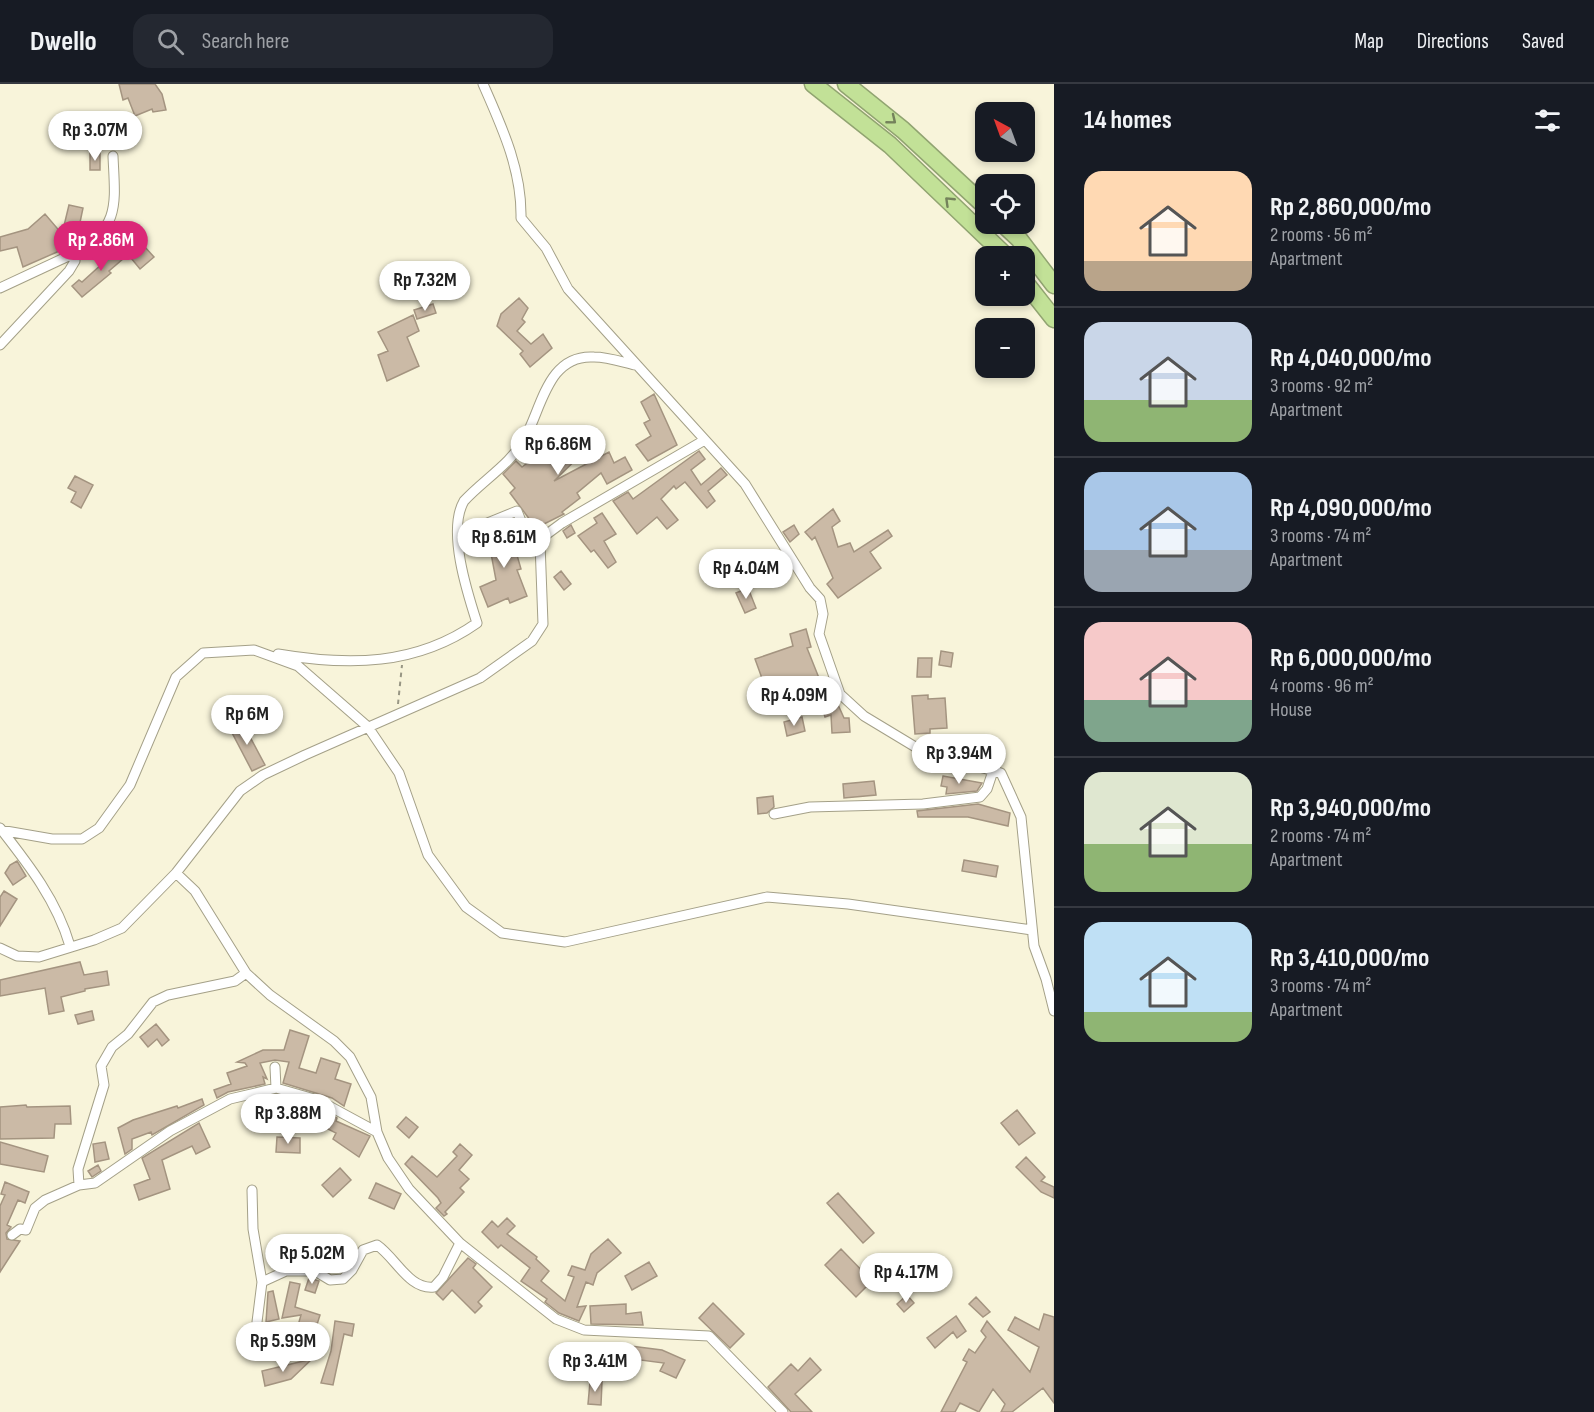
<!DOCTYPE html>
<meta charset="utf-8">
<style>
:root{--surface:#171b24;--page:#242831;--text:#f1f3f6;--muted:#9ea1a6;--line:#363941;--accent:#db2777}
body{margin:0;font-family:"Sofia Sans Condensed",sans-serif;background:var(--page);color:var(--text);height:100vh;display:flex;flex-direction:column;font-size:22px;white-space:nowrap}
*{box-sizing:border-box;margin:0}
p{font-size:20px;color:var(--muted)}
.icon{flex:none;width:33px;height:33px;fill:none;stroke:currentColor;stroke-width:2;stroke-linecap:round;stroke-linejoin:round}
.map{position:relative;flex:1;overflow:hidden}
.side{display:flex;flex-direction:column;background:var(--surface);width:540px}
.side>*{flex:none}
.needle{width:39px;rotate:319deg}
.tools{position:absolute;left:975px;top:18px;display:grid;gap:12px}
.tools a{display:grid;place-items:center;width:60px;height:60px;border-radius:12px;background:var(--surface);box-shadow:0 3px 9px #0003;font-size:30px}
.price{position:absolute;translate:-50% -51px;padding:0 14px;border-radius:21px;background:#fff;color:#222;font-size:20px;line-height:39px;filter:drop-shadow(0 2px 3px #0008)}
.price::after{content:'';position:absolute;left:50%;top:36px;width:18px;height:14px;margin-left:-9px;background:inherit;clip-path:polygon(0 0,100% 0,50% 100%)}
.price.selected{background:var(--accent);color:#fff}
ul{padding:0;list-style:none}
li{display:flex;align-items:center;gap:18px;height:150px;padding:0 30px}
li+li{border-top:2px solid var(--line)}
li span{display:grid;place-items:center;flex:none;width:168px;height:120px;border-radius:18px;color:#555}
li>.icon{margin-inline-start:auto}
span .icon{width:72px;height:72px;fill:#fffc;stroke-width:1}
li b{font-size:26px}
h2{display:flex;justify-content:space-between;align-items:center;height:72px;padding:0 30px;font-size:26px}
header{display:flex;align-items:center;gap:36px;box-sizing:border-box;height:84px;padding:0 30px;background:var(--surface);border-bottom:2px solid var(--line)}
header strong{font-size:28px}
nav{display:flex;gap:33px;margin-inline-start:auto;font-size:21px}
.search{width:420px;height:54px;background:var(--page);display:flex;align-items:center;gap:15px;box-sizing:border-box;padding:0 21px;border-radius:18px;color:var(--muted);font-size:22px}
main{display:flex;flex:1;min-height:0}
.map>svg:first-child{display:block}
</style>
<header>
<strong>Dwello</strong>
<div class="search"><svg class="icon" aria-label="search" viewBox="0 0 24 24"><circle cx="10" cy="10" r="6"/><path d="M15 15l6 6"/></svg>Search here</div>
<nav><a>Map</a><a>Directions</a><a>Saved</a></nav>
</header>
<main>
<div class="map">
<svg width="1054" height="1328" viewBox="0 0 1054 1328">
<rect width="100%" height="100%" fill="#f8f4da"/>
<path fill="#cbbaa6" stroke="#a49480" stroke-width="1.5" d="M119,0H155L162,10L166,26L153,28L152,25L135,32L128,14L123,16Z
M90,69H100V86H90Z
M69,121L83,124L78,148L57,168L23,183L17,163L0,167V153L28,145L45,130L62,150Z
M124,160L131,168L109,187L111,189L82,213L72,202L79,196L82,198Z
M144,162L154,173L140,185L131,174Z
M519,214L528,224L522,235L525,238L517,247L531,260L543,250L552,264L530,283L520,270L523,267L497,242L501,230Z
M433,220L436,229L417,235L414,226Z
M413,231L419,247L407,253L419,282L387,297L378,271L388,267L378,248Z
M654,310L677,361L648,377L636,361L651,352L644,339L650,336L641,318Z
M581,343L594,358L554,397L609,368L614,379L625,373L632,386L607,400L601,389L577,409L580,414L562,428L564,430L536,444L510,409L515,404L503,390L516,377L522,383L535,373L530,366L542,357L553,350L556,355L561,351L565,357Z
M699,367L705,375L691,386L701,401L721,384L727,391L708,407L715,417L707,424L685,398L676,405L674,402L661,415L678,436L667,445L657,433L637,450L613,417L628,408L633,415Z
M75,392L93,401L81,424L71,418L76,408L68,404Z
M833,425L840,437L832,443L838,463L850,459L854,468L888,446L892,452L870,468L881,484L838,514L827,500L833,494L815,453L812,456L805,448Z
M602,429L616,450L604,457L616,478L608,484L594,466L591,468L578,452L597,439L594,434Z
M508,440L521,485L517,486L527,512L510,519L508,514L488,523L480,503L496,496L487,448Z
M571,441L575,449L567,454L563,447Z
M794,441L799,450L790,458L783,448Z
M561,487L571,500L564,506L554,493Z
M748,504L756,524L745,529L736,509Z
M806,545L811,563L807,564L819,594L792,605L796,616L778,622L769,595L763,597L755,575L793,562L790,550Z
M941,567L953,569L951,583L939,581Z
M918,574H932L931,593H917Z
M831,605L844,634H849L850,648L832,649L831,631L825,633L818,610Z
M928,611V615L945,614L947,644L930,645V649L915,650L912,612Z
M802,633L805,647L787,652L784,638Z
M241,636L265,681L252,687L229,643Z
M943,692L982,699L977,707L946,710L947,703L941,702Z
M874,697L876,711L844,714L843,700Z
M773,712L774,723L767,729L758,730L757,714Z
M978,720L1010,729L1008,742L968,733H918L917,727Z
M964,776L998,782L996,793L962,787Z
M17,777L26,792L13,801L5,789L10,781Z
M4,807L17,815L0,842V813Z
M80,878L84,891L107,887L109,901L85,905V907L61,913L64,927L49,930L45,904L0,912V896Z
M92,927L94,936L78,940L75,931Z
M156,940L169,956L162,962L157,955L148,963L140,953Z
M290,946L309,952L299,984L316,989L321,974L340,980L335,995L351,1000L344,1022L332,1014L283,999L289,978L275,976L260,979L267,995L263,993L265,1000L228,1008L217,1014L214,1006L231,1000L227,989L247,982L245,979L237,978L263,966H284Z
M268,1013L273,1031L254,1036L249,1017Z
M202,1015L204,1021L152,1051L151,1048L132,1055V1065L125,1070L118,1044L133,1036L177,1022L178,1024Z
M26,1021L27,1023L70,1022L71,1040H55L54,1054L0,1055V1023Z
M1017,1026L1035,1049L1019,1061L1001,1039Z
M325,1027L337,1034L336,1037L370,1052L359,1073L333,1055L336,1049L318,1040Z
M406,1033L418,1043L409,1054L397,1043Z
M199,1039L210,1063L196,1070L192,1062L162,1076L170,1105L139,1116L134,1101L150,1095L142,1074Z
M277,1053L300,1054V1069L276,1068Z
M0,1058L48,1072L44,1088L0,1080Z
M105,1058L109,1075L95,1078L93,1060Z
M460,1060L472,1071L459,1086L469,1095L460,1104L464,1108L445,1128L447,1130L444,1132L436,1124L441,1119L438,1114L405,1080L412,1072L437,1093L457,1072L453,1068Z
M1026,1073L1045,1093L1041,1097L1054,1103V1114L1041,1108L1016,1083Z
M98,1081L101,1087L92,1093L88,1087Z
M340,1084L351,1096L333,1113L322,1101Z
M5,1098L29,1108L25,1119L18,1116L7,1141L11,1143L6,1149L7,1155L20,1157L0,1188V1122L5,1111L1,1110Z
M376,1099L401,1110L394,1125L369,1114Z
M838,1109L874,1149L863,1159L827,1119Z
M507,1134L515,1142L507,1150L537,1173L536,1175L549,1187L541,1197L565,1217L574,1193L568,1191L572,1182L585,1186L591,1170L608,1155L621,1169L597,1189L593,1201L586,1198L577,1223L586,1222L579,1237L559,1229L545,1218L547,1215L521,1197L530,1184L501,1161L498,1164L482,1148L492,1137L498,1143Z
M841,1165L872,1197L856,1213L825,1181Z
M468,1174L476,1180L473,1184L492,1203L478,1218L482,1222L475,1229L452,1206L443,1216L436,1209Z
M649,1178L657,1192L632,1206L625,1192Z
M309,1194L319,1197L315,1209L305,1206Z
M290,1198L300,1200L295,1223L320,1231L314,1250L297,1245L301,1231L282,1234Z
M273,1207L279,1235L266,1238L268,1208Z
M907,1211L914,1219L904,1228L897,1220Z
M976,1213L990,1228L983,1233L969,1220Z
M713,1219L744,1250L730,1264L699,1234Z
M626,1220V1230L641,1228L643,1241L591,1240L590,1222Z
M1044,1230L1054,1233V1319L1043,1304L1012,1328H1001L1005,1320L993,1305L979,1328L960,1319L955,1328H941L967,1278L963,1276L969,1265L975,1269L986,1253L981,1247L987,1237L1030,1288L1039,1263L1008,1246L1015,1233L1039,1246Z
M956,1232L966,1247L957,1254L953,1248L935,1264L927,1254Z
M335,1237L354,1240L352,1252L344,1250L333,1301L321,1299L331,1267Z
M607,1259L662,1266L685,1276L676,1294L660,1287L664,1279L641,1276L640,1281L605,1275Z
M810,1274L821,1286L795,1310L812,1328H791L768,1303L791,1280L798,1287Z
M312,1275L291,1295L265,1302L262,1287Z
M581,1284L596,1285L595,1296L580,1295Z
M590,1298H602L601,1321L588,1320Z"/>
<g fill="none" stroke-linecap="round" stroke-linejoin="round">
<defs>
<path id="street" d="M483,0C502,43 522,86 521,134L546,164L568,205L745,400L810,504L820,515L823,530L819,550L840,610L864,632L922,667L1001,689L1021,733L1034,862L1046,895L1054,927
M0,204L75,169C121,143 115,119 113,72
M0,261L69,187L75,177V169
M458,451L517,427L521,437L540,459
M278,570C348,582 416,582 477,539C467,508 447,446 464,417C482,397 512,379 525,354C542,323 548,270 594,273C608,273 622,278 635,281
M774,730L810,723L923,720L980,713L987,705L993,687
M0,744C29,781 57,817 70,862
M0,746L52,755H82L99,744L130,701L176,593L203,569L254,566L298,582L368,643L399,689L428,771L466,823L502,849L565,858L767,813L848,820L1032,846
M176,789L195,807L246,889L270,911L334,957L350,973L371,1013L377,1048L388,1074L409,1105L460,1159L556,1235L584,1246L709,1252L783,1328
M0,864L17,872L39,873L94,856L122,844L176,789L240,707L263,691L305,671L480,594L532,557L543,540L540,459L543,453L562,439L703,357
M275,983L276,1004
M79,1101L78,1085L104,1001L101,982L112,963L128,950L153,918L168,911L235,897L246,889
M252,1106L253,1145L262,1198
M12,1151L20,1145L26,1146L35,1124L45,1116L79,1101L95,1099L170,1047L230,1015L276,1004L318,1016L377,1048
M257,1238L262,1198L286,1187H315L330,1196L343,1195L352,1186L363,1166L377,1161C396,1174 409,1206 434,1203L443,1193L460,1159"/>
<path id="highway" d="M813,0L890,61L1006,172
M846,0L903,46L986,123
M1003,140L1019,155L1054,201
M1024,197L1054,235"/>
</defs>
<use href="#street" stroke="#a4a088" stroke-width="11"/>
<use href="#highway" stroke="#91a471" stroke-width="19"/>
<path stroke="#989684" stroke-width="2" stroke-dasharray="4.5 4.5" stroke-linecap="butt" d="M398,620L402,581"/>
<use href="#street" stroke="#fff" stroke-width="9"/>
<use href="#highway" stroke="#c2e197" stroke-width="16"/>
</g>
<defs><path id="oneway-chevron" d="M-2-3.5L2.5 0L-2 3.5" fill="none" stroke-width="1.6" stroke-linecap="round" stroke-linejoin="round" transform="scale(1.5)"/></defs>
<g stroke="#74825b">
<use href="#oneway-chevron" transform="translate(892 36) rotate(39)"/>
<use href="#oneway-chevron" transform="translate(949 117) rotate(-136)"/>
</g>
</svg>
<div class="tools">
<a><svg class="needle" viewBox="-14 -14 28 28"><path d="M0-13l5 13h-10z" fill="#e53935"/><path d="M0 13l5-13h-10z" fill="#9ea1a6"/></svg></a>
<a><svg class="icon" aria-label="locate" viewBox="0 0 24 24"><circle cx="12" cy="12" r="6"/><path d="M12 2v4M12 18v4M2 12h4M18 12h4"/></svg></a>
<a>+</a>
<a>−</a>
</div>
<b class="price" style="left:95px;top:78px">Rp 3.07M</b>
<b class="price selected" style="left:101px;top:188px">Rp 2.86M</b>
<b class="price" style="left:425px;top:228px">Rp 7.32M</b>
<b class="price" style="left:558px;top:392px">Rp 6.86M</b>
<b class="price" style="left:504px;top:485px">Rp 8.61M</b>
<b class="price" style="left:746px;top:516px">Rp 4.04M</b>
<b class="price" style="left:794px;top:643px">Rp 4.09M</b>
<b class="price" style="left:247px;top:662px">Rp 6M</b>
<b class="price" style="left:959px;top:701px">Rp 3.94M</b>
<b class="price" style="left:288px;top:1061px">Rp 3.88M</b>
<b class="price" style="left:312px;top:1201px">Rp 5.02M</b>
<b class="price" style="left:906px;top:1220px">Rp 4.17M</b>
<b class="price" style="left:283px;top:1289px">Rp 5.99M</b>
<b class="price" style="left:595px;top:1309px">Rp 3.41M</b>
</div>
<section class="side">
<h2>14 homes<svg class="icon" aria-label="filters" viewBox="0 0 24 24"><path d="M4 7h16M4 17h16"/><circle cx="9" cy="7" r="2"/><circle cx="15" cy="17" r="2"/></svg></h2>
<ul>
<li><span style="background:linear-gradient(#ffd9b3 75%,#b9a48a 0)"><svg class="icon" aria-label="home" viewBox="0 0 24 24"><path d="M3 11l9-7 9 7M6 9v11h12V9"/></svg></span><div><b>Rp 2,860,000/mo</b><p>2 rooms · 56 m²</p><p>Apartment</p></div></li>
<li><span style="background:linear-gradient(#c9d6e8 65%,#8fb573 0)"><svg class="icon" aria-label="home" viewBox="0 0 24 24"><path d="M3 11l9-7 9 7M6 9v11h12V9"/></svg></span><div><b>Rp 4,040,000/mo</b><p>3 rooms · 92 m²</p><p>Apartment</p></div></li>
<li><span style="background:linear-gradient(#a9c7e8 65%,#9aa5b1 0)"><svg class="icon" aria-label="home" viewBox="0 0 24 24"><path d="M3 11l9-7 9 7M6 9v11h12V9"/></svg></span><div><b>Rp 4,090,000/mo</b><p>3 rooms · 74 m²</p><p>Apartment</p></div></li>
<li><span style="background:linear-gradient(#f6c9c9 65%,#7fa58c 0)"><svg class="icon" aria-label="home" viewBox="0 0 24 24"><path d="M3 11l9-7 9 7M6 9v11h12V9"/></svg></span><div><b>Rp 6,000,000/mo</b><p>4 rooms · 96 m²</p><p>House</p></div></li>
<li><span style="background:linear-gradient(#dfe7d0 60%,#8fb573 0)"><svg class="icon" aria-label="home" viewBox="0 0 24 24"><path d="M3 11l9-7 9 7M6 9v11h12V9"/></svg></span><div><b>Rp 3,940,000/mo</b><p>2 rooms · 74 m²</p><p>Apartment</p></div></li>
<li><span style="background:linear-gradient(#bfe0f5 75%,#8fb573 0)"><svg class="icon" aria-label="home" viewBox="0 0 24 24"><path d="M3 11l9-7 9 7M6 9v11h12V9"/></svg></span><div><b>Rp 3,410,000/mo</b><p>3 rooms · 74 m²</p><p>Apartment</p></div></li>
</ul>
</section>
</main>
